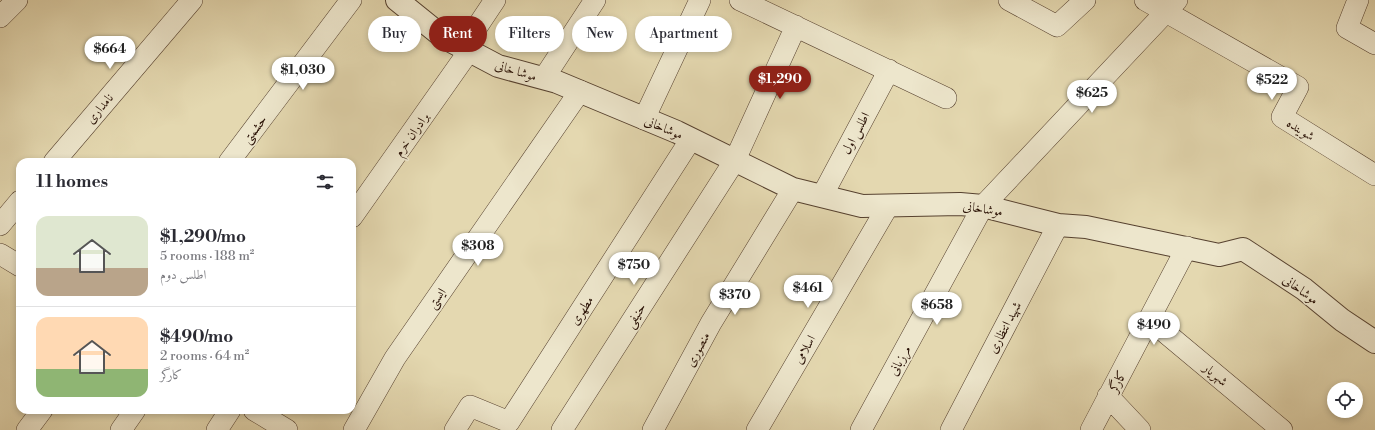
<!DOCTYPE html>
<meta charset="utf-8">
<style>
:root{--surface:#fff;--page:#f2f2f3;--text:#2b2b33;--muted:#7c7c81;--line:#e1e1e2;--accent:#8f2418}
body{margin:0;font-family:"Libre Bodoni",Amiri,serif;background:var(--page);color:var(--text);height:100vh;display:flex;flex-direction:column;font-size:15px;white-space:nowrap}
*{box-sizing:border-box;margin:0}
p{font-size:13px;color:var(--muted)}
.icon{flex:none;width:22px;height:22px;fill:none;stroke:currentColor;stroke-width:2;stroke-linecap:round;stroke-linejoin:round}
.map{position:relative;flex:1;overflow:hidden}
.details{position:absolute;left:16px;top:158px;width:340px;height:256px;display:flex;flex-direction:column;background:var(--surface);border-radius:12px;box-shadow:0 2px 6px #0003}
.details>*{flex:none}
.banner{position:absolute;left:368px;top:16px;width:380px;height:36px;display:flex;gap:8px}
.controls{position:absolute;left:1327px;top:382px;display:grid;gap:8px}
.controls a{display:grid;place-items:center;width:36px;height:36px;border-radius:50%;background:var(--surface);box-shadow:0 2px 6px #0003;font-size:20px}
.price{position:absolute;translate:-50% -34px;padding:0 9px;border-radius:14px;background:#fff;color:#222;font-size:13px;line-height:26px;filter:drop-shadow(0 1px 2px #0008)}
.price::after{content:'';position:absolute;left:50%;top:24px;width:12px;height:9px;margin-left:-6px;background:inherit;clip-path:polygon(0 0,100% 0,50% 100%)}
.price.current{background:var(--accent);color:#fff}
ul{padding:0;list-style:none}
li{display:flex;align-items:center;gap:12px;height:100px;padding:0 20px}
li+li{border-top:1px solid var(--line)}
li span{display:grid;place-items:center;flex:none;width:112px;height:80px;border-radius:12px;color:#555}
li>.icon{margin-inline-start:auto}
span .icon{width:48px;height:48px;fill:#fffc;stroke-width:1}
li b{font-size:17px}
h2{display:flex;justify-content:space-between;align-items:center;height:48px;padding:0 20px;font-size:17px}
.pill{padding:0 14px;border-radius:18px;background:var(--surface);box-shadow:0 2px 6px #0003;font-size:14px;line-height:36px}
.pill.current{background:var(--accent);color:#fff}
.map>svg:first-child{display:block}
</style>
<div class="map">
<svg width="1375" height="430" viewBox="0 0 1375 430">
<rect width="100%" height="100%" fill="#e4d8b0"/>
<filter id="stains"><feTurbulence type="fractalNoise" baseFrequency=".005" numOctaves="4"/><feColorMatrix values="0 0 0 0 .2 0 0 0 0 .09 0 0 0 0 .02 0 0 0 .5 -.17"/></filter>
<radialGradient id="worn" r=".72"><stop offset=".6" stop-color="#630" stop-opacity="0"/><stop offset="1" stop-color="#630" stop-opacity=".3"/></radialGradient>
<g fill="none" stroke-linecap="round" stroke-linejoin="round">
<defs>
<path id="minor" d="M740,0L946,98
M1009,0L1057,26L1085,0
M1145,0L1298,87L1282,117L1375,175
M1358,0L1347,28L1375,44
M0,17L17,0
M463,48L495,0
M544,78L595,0
M644,119L700,0
M54,162L192,0
M229,162L351,0
M822,196L889,70
M352,217L469,51
M0,225L20,201
M0,254L20,266
M1149,319L1282,430
M1108,396L1140,430
M254,410L287,430
M27,430L42,410
M121,430L135,410
M217,430L230,410
M354,430L395,358L580,91
M455,430L470,406L509,422L691,139
M562,430L735,160L796,26
M653,430L711,323L793,189
M757,430L888,206
M861,430L983,206L1177,0
M951,430L1058,225
M1091,430L1187,247"/>
<path id="tertiary" d="M397,0L443,37L498,66L557,82L677,132L793,189L862,206L960,204L983,206L1058,225L1086,227L1219,255L1243,249L1304,289L1342,320L1375,342"/>
</defs>
<use href="#minor" stroke="#56412f" stroke-width="22"/>
<use href="#tertiary" stroke="#56412f" stroke-width="24"/>
<use href="#minor" stroke="#ede6cc" stroke-width="21"/>
<use href="#tertiary" stroke="#ede6cc" stroke-width="22"/>
</g>
<g text-anchor="middle" stroke-width="3.5" stroke-linejoin="round" paint-order="stroke">
<g font-size="13" fill="#270f04" stroke="#ede6cc">
<text transform="translate(516 70) rotate(17)" y="5">موشا خانی</text>
<text transform="translate(99 108) rotate(-50)" y="5">نامداری</text>
<text transform="translate(664 127) rotate(23)" y="5">موشاخانی</text>
<text transform="translate(254 129) rotate(-53)" y="5">حشمتی</text>
<text transform="translate(1301 129) rotate(32)" y="5">شوینده</text>
<text transform="translate(855 133) rotate(-62)" y="5">اطلس اول</text>
<text transform="translate(411 134) rotate(-55)" y="5">برادران خرم</text>
<text transform="translate(983 208) rotate(9)" y="5">موشاخانی</text>
<text transform="translate(1301 289) rotate(36)" y="5">موشاخانی</text>
<text transform="translate(436 298) rotate(-55)" y="5">ایستی</text>
<text transform="translate(581 310) rotate(-57)" y="5">مطهری</text>
<text transform="translate(635 315) rotate(-57)" y="5">حنیفی</text>
<text transform="translate(1004 327) rotate(-62)" y="5">شهید انتظاری</text>
<text transform="translate(697 349) rotate(-62)" y="5">منصوری</text>
<text transform="translate(804 349) rotate(-60)" y="5">اسلامی</text>
<text transform="translate(899 360) rotate(-61)" y="5">مرزبانی</text>
<text transform="translate(1216 374) rotate(40)" y="5">شهریار</text>
<text transform="translate(1117 381) rotate(-62)" y="5">کارگر</text>
</g>
</g>
<rect width="100%" height="100%" filter="url(#stains)"/>
<rect width="100%" height="100%" fill="url(#worn)"/>
</svg>
<div class="controls">
<a><svg class="icon" aria-label="locate" viewBox="0 0 24 24"><circle cx="12" cy="12" r="6"/><path d="M12 2v4M12 18v4M2 12h4M18 12h4"/></svg></a>
</div>
<b class="price" style="left:110px;top:70px">$664</b>
<b class="price" style="left:303px;top:91px">$1,030</b>
<b class="price current" style="left:780px;top:100px">$1,290</b>
<b class="price" style="left:1272px;top:101px">$522</b>
<b class="price" style="left:1092px;top:114px">$625</b>
<b class="price" style="left:478px;top:267px">$308</b>
<b class="price" style="left:634px;top:286px">$750</b>
<b class="price" style="left:808px;top:309px">$461</b>
<b class="price" style="left:735px;top:316px">$370</b>
<b class="price" style="left:937px;top:326px">$658</b>
<b class="price" style="left:1154px;top:346px">$490</b>
<div class="banner">
<a class="pill">Buy</a>
<a class="pill current">Rent</a>
<a class="pill">Filters</a>
<a class="pill">New</a>
<a class="pill">Apartment</a>
</div>
<section class="details">
<h2>11 homes<svg class="icon" aria-label="filters" viewBox="0 0 24 24"><path d="M4 7h16M4 17h16"/><circle cx="9" cy="7" r="2"/><circle cx="15" cy="17" r="2"/></svg></h2>
<ul>
<li><span style="background:linear-gradient(#dfe7d0 65%,#b9a48a 0)"><svg class="icon" aria-label="home" viewBox="0 0 24 24"><path d="M3 11l9-7 9 7M6 9v11h12V9"/></svg></span><div><b>$1,290/mo</b><p>5 rooms · 188 m²</p><p>اطلس دوم</p></div></li>
<li><span style="background:linear-gradient(#ffd9b3 65%,#8fb573 0)"><svg class="icon" aria-label="home" viewBox="0 0 24 24"><path d="M3 11l9-7 9 7M6 9v11h12V9"/></svg></span><div><b>$490/mo</b><p>2 rooms · 64 m²</p><p>کارگر</p></div></li>
</ul>
</section>
</div>
